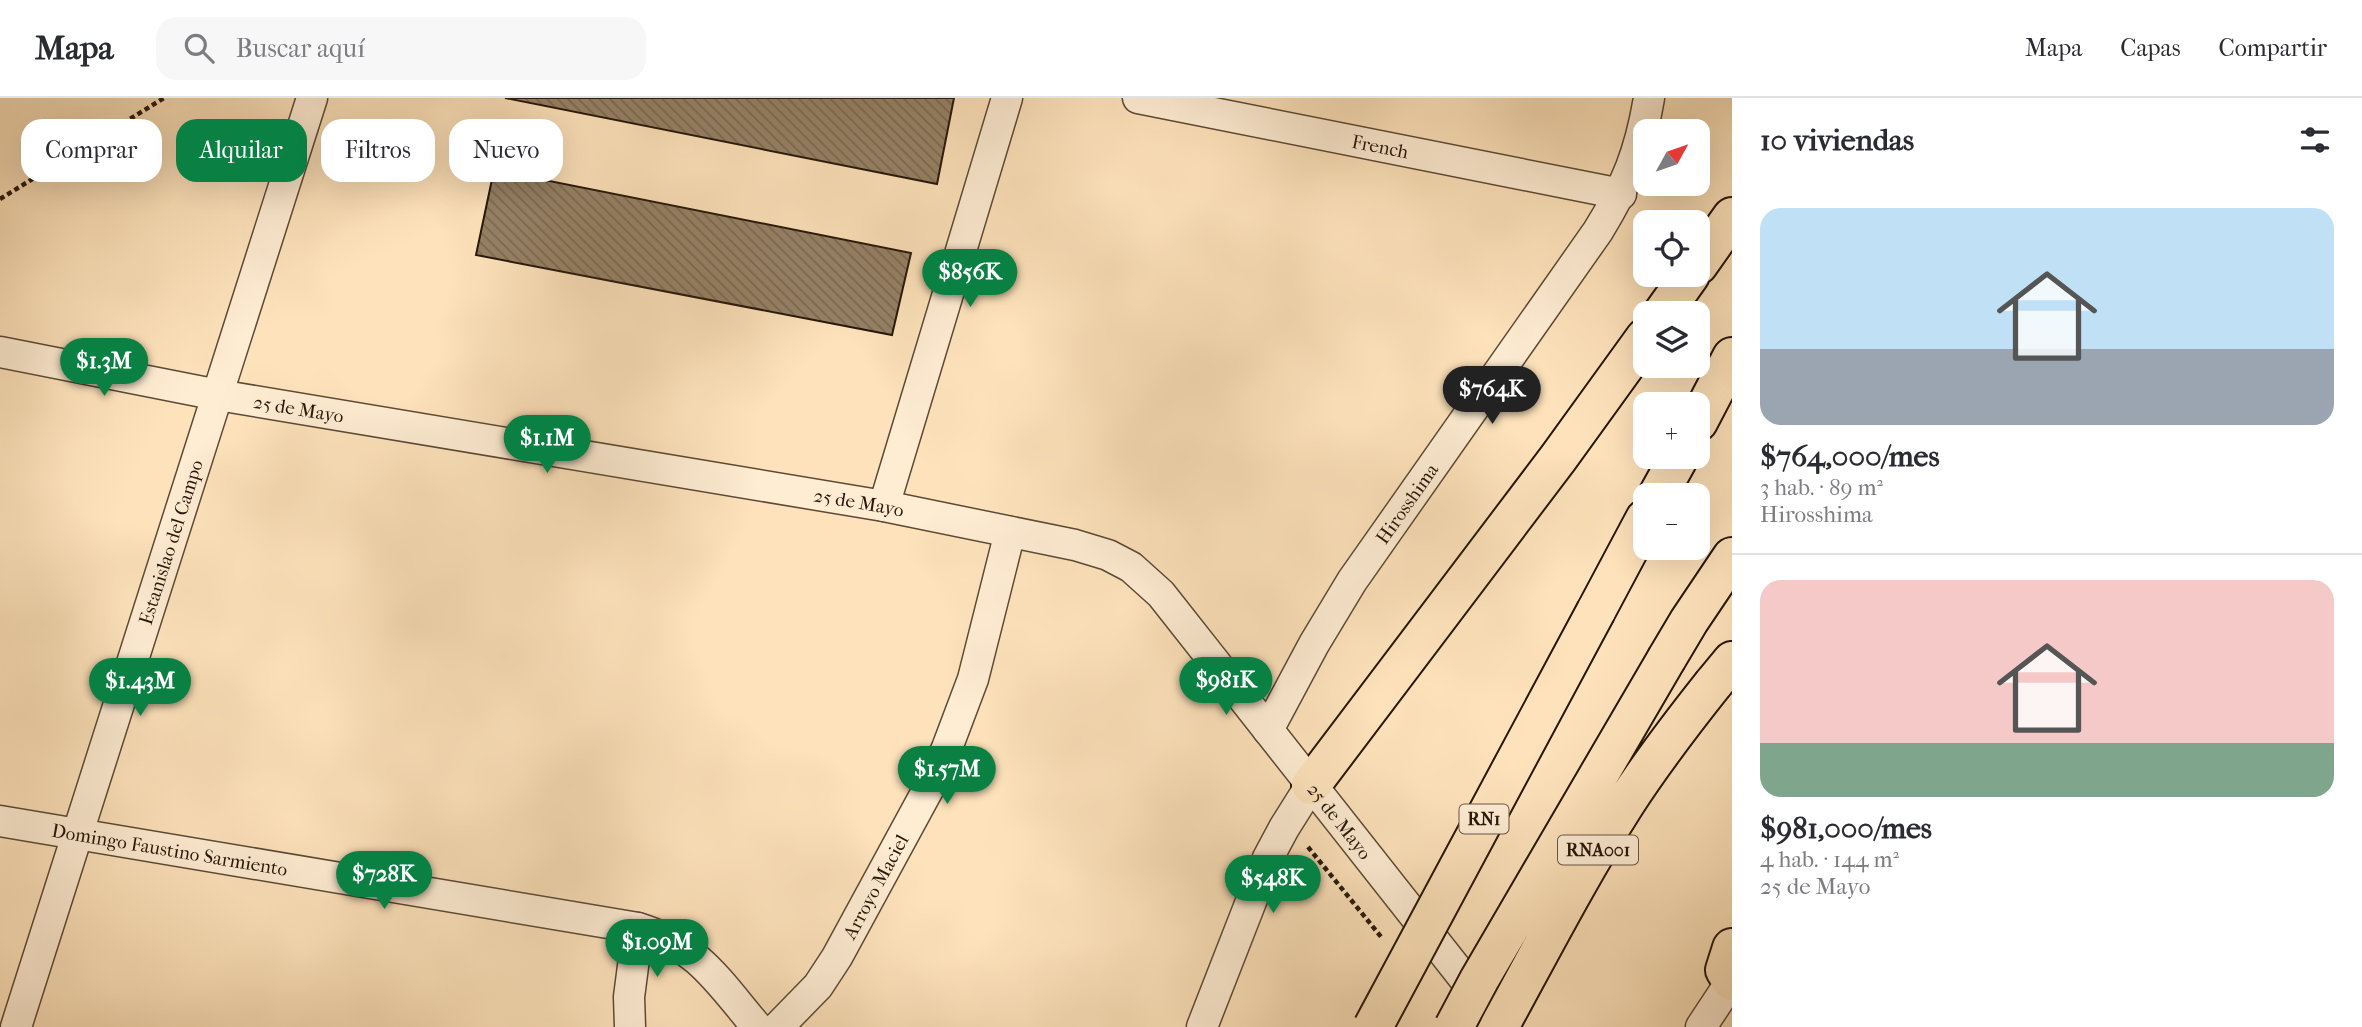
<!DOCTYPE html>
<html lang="es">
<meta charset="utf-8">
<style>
:root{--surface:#fff;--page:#f7f7f7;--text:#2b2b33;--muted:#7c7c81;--line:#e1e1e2;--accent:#0b8043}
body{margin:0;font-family:"IM FELL French Canon",serif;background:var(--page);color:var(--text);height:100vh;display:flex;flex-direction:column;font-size:26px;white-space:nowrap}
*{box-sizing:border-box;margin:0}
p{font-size:23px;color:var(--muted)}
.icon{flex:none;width:38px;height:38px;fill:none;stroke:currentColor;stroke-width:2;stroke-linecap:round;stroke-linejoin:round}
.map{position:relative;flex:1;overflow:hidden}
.details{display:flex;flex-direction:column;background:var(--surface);width:630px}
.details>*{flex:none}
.top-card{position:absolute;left:21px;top:21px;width:665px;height:63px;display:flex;gap:14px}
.needle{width:46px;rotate:50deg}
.fabs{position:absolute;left:1633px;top:21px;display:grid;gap:14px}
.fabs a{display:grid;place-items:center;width:77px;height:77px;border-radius:14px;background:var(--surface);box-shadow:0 7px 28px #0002;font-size:35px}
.price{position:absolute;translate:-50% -60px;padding:0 16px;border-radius:24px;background:var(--accent);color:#fff;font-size:23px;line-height:46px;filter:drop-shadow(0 2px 4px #0008)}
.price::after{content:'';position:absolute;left:50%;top:42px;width:21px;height:16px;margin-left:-10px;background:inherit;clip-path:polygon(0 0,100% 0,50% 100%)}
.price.on{background:#222;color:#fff}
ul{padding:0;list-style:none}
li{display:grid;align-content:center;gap:14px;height:371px;padding:0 28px}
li+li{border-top:2px solid var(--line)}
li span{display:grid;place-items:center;height:217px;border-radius:21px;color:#555}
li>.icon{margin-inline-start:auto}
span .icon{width:126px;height:126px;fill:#fffc;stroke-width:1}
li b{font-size:30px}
h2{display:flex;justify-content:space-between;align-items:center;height:84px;padding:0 28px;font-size:30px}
.chip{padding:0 24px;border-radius:21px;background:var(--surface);box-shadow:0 7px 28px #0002;font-size:24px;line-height:63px}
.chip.on{background:var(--accent);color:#fff}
header{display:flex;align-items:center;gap:42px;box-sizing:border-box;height:98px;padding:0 35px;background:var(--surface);border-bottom:2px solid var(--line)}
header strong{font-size:33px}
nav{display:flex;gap:38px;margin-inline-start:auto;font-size:24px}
.search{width:490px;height:63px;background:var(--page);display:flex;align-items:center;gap:18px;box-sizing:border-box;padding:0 24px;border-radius:21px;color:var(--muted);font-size:26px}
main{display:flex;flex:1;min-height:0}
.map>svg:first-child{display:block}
</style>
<header>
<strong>Mapa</strong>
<div class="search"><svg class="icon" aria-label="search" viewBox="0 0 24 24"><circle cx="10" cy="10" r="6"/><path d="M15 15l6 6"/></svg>Buscar aquí</div>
<nav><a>Mapa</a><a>Capas</a><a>Compartir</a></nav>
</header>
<main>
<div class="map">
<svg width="1732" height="929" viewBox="0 0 1732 929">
<defs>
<pattern id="building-back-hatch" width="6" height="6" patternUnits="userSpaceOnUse" patternTransform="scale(1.75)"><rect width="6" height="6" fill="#968166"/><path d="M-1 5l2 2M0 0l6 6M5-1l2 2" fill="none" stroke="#7a6952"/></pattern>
</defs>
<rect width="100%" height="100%" fill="#fde2bb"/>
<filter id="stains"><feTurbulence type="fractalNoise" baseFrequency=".00286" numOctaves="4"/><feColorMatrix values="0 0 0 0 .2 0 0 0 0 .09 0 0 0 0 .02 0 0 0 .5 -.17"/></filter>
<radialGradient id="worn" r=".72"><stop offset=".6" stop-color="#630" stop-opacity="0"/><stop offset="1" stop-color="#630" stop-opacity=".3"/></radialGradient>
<path fill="url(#building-back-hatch)" stroke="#26170a" stroke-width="2" d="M505,0H954L937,86Z
M494,72L911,155L892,237L476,157Z"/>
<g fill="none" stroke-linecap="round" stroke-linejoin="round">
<defs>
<g id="minor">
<path id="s1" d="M1138,0L1621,96"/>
<path id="s2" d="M0,254L218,297L884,408L1075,447L1108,457L1131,469L1161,496L1485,907"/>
<path d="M884,408L1007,0"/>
<path id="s3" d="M1268,632L1314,546L1352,483L1598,133C1627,86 1640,54 1649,0"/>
<path id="s4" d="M0,723L638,830C698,848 718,883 757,929"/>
<path id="s5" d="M16,929L312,0"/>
<path d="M630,929L629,899L638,830"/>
<path id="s6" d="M778,929L818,888L837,859L931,686L947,650L973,581L1010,434"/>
<path d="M1202,929L1268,760L1284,730L1311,687"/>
<path d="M1701,929L1732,882"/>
</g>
<path id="motorway" d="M1698,167L1732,119
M1663,215L1690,177
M1698,324L1732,259
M1658,397L1679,359
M1596,513L1645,421
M1667,560L1689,523L1732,459
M1713,586L1732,563
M1311,687L1559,359L1645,240
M1732,883L1725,872L1732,850"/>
</defs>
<use href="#minor" stroke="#5c4a36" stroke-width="33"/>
<use href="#motorway" stroke="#26170a" stroke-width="42"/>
<path stroke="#26170a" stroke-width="4.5" stroke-dasharray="5 3.5" stroke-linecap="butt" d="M0,101L164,0
M1308,749L1382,840"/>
<use href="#minor" stroke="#feecd3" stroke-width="30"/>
<use href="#motorway" stroke="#fde2bb" stroke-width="38"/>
<defs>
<path id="motorway-bridge" d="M1373,929L1596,513
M1454,929L1479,882L1667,560
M1499,929C1540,854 1579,778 1625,706C1652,664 1682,625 1713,586"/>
</defs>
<use href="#motorway-bridge" stroke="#26170a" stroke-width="42" stroke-linecap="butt"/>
<use href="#motorway-bridge" stroke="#fde2bb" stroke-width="38"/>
</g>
<g text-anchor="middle" stroke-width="5" stroke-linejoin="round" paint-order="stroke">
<g fill="#feecd3" stroke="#675746" stroke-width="2">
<rect x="1459.5" y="706.5" width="49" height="29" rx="5"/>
<rect x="1558" y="737.5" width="80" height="29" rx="5"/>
</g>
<g font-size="18" font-weight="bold" fill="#26170a">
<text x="1484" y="727">RN1</text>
<text x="1598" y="758">RNA001</text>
</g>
<g font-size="19" fill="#26170a" stroke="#feecd3">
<text dy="7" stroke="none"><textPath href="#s1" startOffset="247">French</textPath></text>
<text dy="7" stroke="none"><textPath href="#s2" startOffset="304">25 de Mayo</textPath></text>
<text dy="7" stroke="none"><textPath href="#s2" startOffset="872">25 de Mayo</textPath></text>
<text dy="7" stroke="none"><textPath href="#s3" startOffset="266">Hirosshima</textPath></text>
<text dy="7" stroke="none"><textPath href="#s5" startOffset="509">Estanislao del Campo</textPath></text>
<text dy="7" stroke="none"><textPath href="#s2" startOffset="1482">25 de Mayo</textPath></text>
<text dy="7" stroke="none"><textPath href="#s4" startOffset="172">Domingo Faustino Sarmiento</textPath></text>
<text dy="7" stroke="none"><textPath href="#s6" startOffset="172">Arroyo Maciel</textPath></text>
</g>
</g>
<rect width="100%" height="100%" filter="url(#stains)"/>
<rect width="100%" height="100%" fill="url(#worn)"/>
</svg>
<div class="fabs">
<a><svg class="needle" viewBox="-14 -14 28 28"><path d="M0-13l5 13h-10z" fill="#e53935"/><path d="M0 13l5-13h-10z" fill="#7c7c81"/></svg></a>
<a><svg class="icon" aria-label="locate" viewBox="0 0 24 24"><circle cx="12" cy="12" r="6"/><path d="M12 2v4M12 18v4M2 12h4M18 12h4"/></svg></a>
<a><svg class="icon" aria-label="layers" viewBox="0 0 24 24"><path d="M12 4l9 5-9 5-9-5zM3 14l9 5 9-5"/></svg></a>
<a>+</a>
<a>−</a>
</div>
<b class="price" style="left:970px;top:211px">$856K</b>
<b class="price" style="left:104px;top:300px">$1.3M</b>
<b class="price on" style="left:1492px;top:328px">$764K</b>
<b class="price" style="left:547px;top:377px">$1.1M</b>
<b class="price" style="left:1226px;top:619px">$981K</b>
<b class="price" style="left:140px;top:620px">$1.43M</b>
<b class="price" style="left:947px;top:708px">$1.57M</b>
<b class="price" style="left:384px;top:813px">$728K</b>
<b class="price" style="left:1273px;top:817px">$548K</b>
<b class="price" style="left:657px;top:881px">$1.09M</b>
<div class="top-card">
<a class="chip">Comprar</a>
<a class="chip on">Alquilar</a>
<a class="chip">Filtros</a>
<a class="chip">Nuevo</a>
</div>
</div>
<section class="details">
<h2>10 viviendas<svg class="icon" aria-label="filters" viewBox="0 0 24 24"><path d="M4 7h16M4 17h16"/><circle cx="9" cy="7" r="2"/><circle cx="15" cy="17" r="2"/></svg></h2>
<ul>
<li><span style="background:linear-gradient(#bfe0f5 65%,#9aa5b1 0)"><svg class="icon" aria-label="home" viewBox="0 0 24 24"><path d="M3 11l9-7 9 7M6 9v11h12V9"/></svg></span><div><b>$764,000/mes</b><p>3 hab. · 89 m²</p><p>Hirosshima</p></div></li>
<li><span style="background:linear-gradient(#f6c9c9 75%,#7fa58c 0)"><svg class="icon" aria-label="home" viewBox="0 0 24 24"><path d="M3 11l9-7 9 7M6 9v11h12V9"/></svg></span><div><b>$981,000/mes</b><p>4 hab. · 144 m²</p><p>25 de Mayo</p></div></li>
</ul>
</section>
</main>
